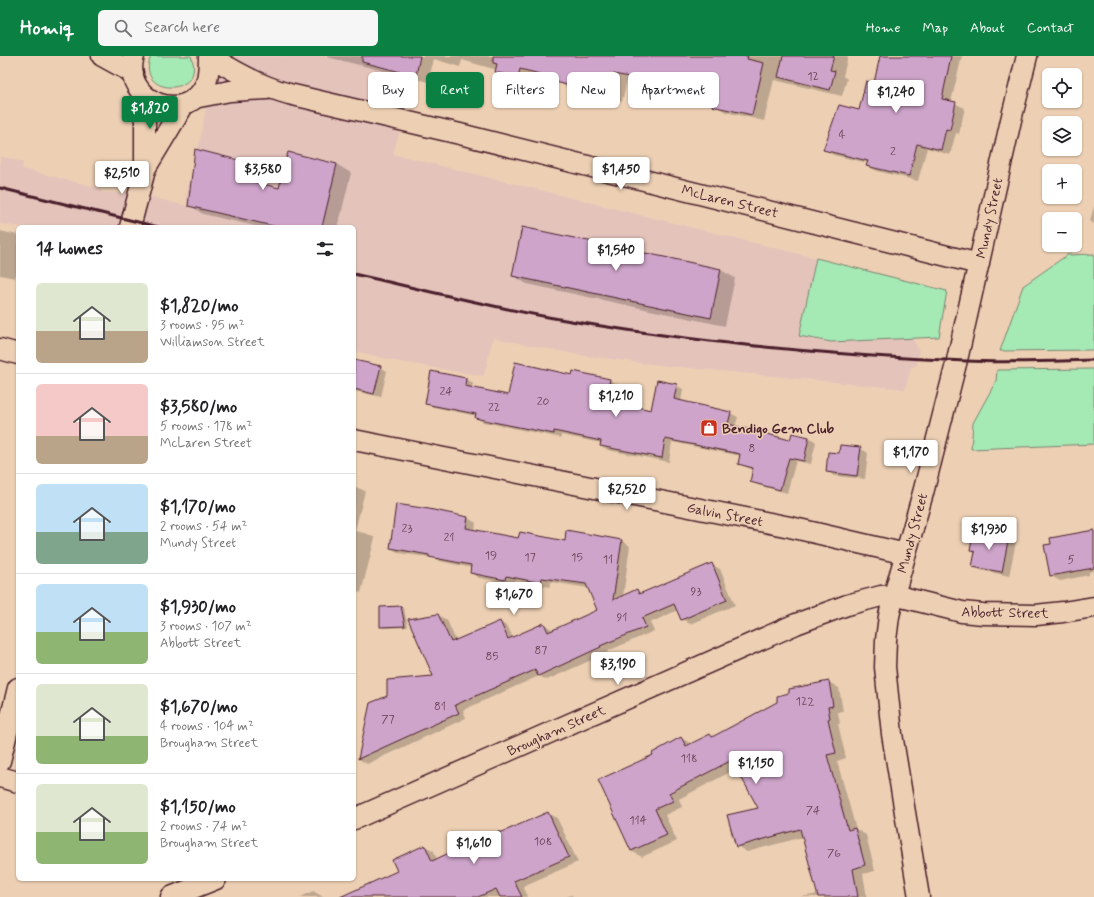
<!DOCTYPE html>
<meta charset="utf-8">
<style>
:root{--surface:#fff;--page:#f6f6f6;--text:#202124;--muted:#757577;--line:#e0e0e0;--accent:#0b8043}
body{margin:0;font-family:Mynerve,sans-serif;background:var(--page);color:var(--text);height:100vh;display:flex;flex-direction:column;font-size:15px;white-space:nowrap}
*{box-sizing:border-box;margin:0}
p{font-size:13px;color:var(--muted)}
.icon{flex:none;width:22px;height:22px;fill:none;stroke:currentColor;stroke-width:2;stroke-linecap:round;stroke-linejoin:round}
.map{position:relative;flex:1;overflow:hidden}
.sheet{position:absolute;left:16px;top:169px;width:340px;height:656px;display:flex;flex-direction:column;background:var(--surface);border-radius:6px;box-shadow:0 1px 3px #0004}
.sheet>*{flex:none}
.top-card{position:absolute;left:368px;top:16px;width:380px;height:36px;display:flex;gap:8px}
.controls{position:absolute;left:1042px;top:12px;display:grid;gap:8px}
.controls a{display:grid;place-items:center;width:40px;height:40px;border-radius:6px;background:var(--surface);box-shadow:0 1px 3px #0004;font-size:20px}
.price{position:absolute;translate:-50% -34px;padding:0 9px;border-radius:4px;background:#fff;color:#222;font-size:13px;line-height:26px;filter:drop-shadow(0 1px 2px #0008)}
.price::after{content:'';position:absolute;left:50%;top:24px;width:12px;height:9px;margin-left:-6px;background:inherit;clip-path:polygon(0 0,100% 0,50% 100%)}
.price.current{background:var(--accent);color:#fff}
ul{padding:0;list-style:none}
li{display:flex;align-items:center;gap:12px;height:100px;padding:0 20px}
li+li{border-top:1px solid var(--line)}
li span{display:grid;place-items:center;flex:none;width:112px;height:80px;border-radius:6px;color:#555}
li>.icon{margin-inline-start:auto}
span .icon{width:48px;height:48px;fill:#fffc;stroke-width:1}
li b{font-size:17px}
h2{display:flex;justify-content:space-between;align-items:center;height:48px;padding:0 20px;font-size:17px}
.tag{padding:0 14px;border-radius:6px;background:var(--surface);box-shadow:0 1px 3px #0004;font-size:14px;line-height:36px}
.tag.current{background:var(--accent);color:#fff}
header{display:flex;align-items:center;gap:24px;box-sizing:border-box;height:56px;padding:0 20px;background:var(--accent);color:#fff}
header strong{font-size:19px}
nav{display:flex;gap:22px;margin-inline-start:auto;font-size:14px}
.search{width:280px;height:36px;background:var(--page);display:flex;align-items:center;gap:10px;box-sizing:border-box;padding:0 14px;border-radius:6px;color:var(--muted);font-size:15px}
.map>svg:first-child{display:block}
</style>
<header>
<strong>Homiq</strong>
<div class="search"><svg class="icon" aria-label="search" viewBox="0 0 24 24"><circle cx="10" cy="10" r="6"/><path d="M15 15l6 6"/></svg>Search here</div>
<nav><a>Home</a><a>Map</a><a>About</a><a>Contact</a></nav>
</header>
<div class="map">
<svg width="1094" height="841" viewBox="0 0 1094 841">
<rect width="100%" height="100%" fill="#edd0b4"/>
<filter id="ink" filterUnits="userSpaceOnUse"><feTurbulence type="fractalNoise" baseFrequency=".025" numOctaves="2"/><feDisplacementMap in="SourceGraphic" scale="8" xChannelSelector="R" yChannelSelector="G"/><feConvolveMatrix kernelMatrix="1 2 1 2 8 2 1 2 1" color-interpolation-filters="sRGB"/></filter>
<g filter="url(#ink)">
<path fill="#e4c3bb" d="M216,0H420L413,31L393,98L816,202L799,280L831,286L912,281L919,295L917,309L911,312L905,333L648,308L573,298L493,282L484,320L400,306L354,295V171H20L0,168V100L23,106L22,113L100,132L102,137H135L187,150L186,139L199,88Z"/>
<path fill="#a5e9b5" stroke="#788470" d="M151,0H191C208,41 134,42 151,0Z
M1094,198V294L1000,295L1023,230L1067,199Z
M816,202L947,235L939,281L831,286L799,280Z
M1094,313V388L971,393L973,367L996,325L997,314Z"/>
<path fill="#0003" d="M323,0H848L843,20L847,23L842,40L774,24L764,65L726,56L713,49L716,39L676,29L675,35L627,24L622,46L569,33L557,25L532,20L530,28L509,23L497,16V14L462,4L460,11L434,3L428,26Z
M881,0H962L951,46L965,52L959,78L956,77L950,99L927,92L918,125L877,115L867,110L868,107L833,99L824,93L860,55L875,28Z
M196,95L242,106L256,114L253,127L280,133L336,108L351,117L338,171H259L203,158L189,149Z
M1094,150V168L1090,165Z
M0,175L18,179V211L15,222L0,219Z
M721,214L735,222L725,270L527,228L513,220Z
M354,305L380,311L387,315L381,341L354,335Z
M432,316L466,323L473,327L472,333L509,341L573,320L574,316L610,324L617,328L613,347L651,355L676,329L683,333L681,346L730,357L738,361L735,371L791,385L809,381L816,386L811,408L796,405L787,437L758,429L751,425L754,414L746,411L739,407L741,400L672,386L669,406L608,394L601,390V387L561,379V382L483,366L476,362L477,360L433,351L426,347Z
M860,392L868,397L865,423L834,420L827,415L840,398Z
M354,430L365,435L355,475L368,478L375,482L361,537L354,535Z
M468,462L476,467L475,475L519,483L566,486L567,475L622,485L630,490L623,541L637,534L643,538L711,508L720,513L735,549L690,568L682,563L678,554L650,567L654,575L608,595L609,596L547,624L539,620L463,654L466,662L367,708L359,703L371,648L434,621L438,559L447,564L456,585L500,566L508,571L513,582L544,568L553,574L598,554L588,532L551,526L549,531L514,524V528L479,522L471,517L472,512L439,505L434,502L399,497L391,492Z
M1094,475V515L1089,516V519L1060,525L1051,520L1045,490L1053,489Z
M1008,481L1016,486L1009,520L980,514L973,510L976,496L971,494Z
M400,551L404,553L408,571L384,572L381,570Z
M829,626L839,632L843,655L838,656L840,668H838L846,702L837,705L856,773L866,779L875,815L863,818L867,841H800L818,838L803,781L747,796L737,790L759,752L738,712L679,743L682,751L665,759L677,785L642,801L631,795L655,700L681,682L692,688L710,679L713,681Z
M548,757L557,762L578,806L523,830L528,841H343L399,816L425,790L434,795L437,804L499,776L501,777Z
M313,835L323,841H301Z
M571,839L574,841H566Z"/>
<path fill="#cea4ca" stroke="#4a1f2b" d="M362,0H420L416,20L362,6Z
M493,0H748L747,3L764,7L752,59L712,50L716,35L664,23L663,28L614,18L610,39L555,26L556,22L520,13L518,22L495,16L497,8L493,7Z
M783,0H834L830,14L835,15L830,34L778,21Z
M880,0H951L942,43L956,46L950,74L946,73L941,94L917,88L909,120L866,110L868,105L823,94L839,49L859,54L866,25L874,27Z
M195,93L242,105L238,122L279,132L288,96L337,108L322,171H277L188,150Z
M522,171L721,213L711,262L512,220Z
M354,304L381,310L374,338L354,333Z
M515,306L572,319L573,315L610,323L606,344L651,354L657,324L677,328L674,343L731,356L728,368L790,384L792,377L809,381L804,405L789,402L780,434L750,426L753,412L738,408L740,398L665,383L662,402L600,390L601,385L554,375V378L498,367L475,362L476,358L425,348L431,315L466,322L465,330L508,339Z
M840,389L861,391L857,420L826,416L828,396L839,397Z
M396,448L429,453L468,461L466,472L518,482L520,476L565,485L566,474L622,484L613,544L637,533L639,538L712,507L727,544L681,564L674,548L642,562L646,571L600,590L601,591L538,620L535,614L455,649L459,657L358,703L370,647L387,640V624L433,620L408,563L438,558L451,586L500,565L508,583L544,567L548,576L597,554L586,528L542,522L541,527L506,520L505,524L470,517L471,509L429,501V499L390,492Z
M1094,474V512L1050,520L1044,489L1051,488L1050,482Z
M974,475L1009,480L1002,516L972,511L975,496L970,494Z
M401,550L405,570L380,571V551Z
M829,625L833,650L828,651L830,662L828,663L836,697L827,699L848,774L855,772L865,809L853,813L858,841H818L800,773L736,791L727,759L758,752L732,704L669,737L673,745L655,753L667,779L631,795L598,724L653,699L652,697L681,681L686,690L710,678L712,681L777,646V640L789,637V633Z
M548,756L569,801L514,825L522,841H500L496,833L478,841H340L397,815L392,804L425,789L432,805L474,785L499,775L500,777Z"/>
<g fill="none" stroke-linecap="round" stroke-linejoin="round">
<defs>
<path id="minor" d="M102,0L133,17
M134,0C120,46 188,71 206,27C209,18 209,9 209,0
M210,0C235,16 260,30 289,38L460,78L979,208
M194,42L230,35L267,33
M145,113L183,50
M130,171L145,114V66L141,36
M0,293L18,298
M354,384L790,471L906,498
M0,705L18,632
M0,721L18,726
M354,763L796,568L847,549L881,540L894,539L962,556L983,558L1036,559L1063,556L1094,551
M171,841L216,823
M919,841L892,678L885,611L886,584L889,560L894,539L923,437L957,304L1011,64L1027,0"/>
</defs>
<use href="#minor" stroke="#4a1f2b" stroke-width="23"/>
<use href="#minor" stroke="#edd0b4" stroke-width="20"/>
<path stroke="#4a1f2b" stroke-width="3" d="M0,132L158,171
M354,218C419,233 483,249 548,261C686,286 826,299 966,305C1009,307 1052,305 1094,304"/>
</g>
</g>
<defs>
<symbol id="shop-square" viewBox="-11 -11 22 22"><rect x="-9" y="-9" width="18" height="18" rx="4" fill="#c8321e" stroke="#edd0b4"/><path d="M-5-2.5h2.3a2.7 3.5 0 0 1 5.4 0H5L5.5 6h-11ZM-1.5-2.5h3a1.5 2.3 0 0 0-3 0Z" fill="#fff"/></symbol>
</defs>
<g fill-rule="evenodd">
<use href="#shop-square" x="699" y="362" width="20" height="20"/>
</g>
<g text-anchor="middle" stroke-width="3" stroke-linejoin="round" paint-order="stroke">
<g font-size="12" fill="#6b4053">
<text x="813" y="24">12</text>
<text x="842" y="82">4</text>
<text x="893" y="99">2</text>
<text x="446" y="339">24</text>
<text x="543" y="349">20</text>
<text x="494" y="355">22</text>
<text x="752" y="396">8</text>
<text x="407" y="476">23</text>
<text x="449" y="485">21</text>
<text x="491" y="503">19</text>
<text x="530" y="505">17</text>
<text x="577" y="505">15</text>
<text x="608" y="507">11</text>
<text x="1071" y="507">5</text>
<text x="696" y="539">93</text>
<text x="622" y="565">91</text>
<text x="541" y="598">87</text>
<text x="492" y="604">85</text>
<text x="805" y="649">122</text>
<text x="440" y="654">81</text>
<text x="388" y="667">77</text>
<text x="689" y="706">118</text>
<text x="813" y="758">74</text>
<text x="638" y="768">114</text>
<text x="543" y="789">108</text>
<text x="834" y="801">76</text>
</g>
<g font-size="14" fill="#4a1f2b" stroke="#edd0b4">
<text transform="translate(730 145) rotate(14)" y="5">McLaren Street</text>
<text transform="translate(989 162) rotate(-78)" y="5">Mundy Street</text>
<text transform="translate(725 458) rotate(11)" y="5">Galvin Street</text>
<text transform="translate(912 477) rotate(-75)" y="5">Mundy Street</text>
<text transform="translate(1005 556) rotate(1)" y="5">Abbott Street</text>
<text transform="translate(556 674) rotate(-24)" y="5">Brougham Street</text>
</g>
<g font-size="14" font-weight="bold" fill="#4a1f2b" stroke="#edd0b4" text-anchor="start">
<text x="722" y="377">Bendigo Gem Club</text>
</g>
</g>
</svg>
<div class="controls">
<a><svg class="icon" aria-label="locate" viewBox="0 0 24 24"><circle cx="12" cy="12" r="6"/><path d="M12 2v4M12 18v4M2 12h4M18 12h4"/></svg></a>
<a><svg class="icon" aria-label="layers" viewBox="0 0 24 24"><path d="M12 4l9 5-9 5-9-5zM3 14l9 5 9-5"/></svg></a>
<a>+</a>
<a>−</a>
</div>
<b class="price" style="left:896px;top:58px">$1,240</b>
<b class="price current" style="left:150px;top:74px">$1,820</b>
<b class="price" style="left:263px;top:135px">$3,580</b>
<b class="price" style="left:621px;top:135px">$1,450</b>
<b class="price" style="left:122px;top:139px">$2,510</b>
<b class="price" style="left:616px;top:216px">$1,540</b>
<b class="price" style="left:616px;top:362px">$1,210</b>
<b class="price" style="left:911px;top:418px">$1,170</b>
<b class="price" style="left:627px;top:455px">$2,520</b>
<b class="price" style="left:989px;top:495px">$1,930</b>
<b class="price" style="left:514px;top:560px">$1,670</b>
<b class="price" style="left:618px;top:630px">$3,190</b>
<b class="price" style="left:756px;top:729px">$1,150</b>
<b class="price" style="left:474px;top:809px">$1,610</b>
<div class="top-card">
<a class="tag">Buy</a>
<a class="tag current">Rent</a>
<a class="tag">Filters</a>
<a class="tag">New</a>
<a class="tag">Apartment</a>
</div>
<section class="sheet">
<h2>14 homes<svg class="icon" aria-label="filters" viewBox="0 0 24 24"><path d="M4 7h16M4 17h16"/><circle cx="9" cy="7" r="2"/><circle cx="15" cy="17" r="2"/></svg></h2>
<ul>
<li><span style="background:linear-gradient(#dfe7d0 60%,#b9a48a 0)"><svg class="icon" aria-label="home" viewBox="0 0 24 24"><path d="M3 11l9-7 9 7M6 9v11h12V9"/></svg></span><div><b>$1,820/mo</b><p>3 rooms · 95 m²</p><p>Williamson Street</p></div></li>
<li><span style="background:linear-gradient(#f6c9c9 65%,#b9a48a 0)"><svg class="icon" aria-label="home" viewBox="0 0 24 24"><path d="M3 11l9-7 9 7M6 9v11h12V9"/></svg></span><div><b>$3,580/mo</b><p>5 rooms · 178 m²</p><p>McLaren Street</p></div></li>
<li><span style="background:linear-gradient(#bfe0f5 60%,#7fa58c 0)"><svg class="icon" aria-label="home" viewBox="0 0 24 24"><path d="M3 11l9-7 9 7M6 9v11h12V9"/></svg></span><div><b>$1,170/mo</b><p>2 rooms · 54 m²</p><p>Mundy Street</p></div></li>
<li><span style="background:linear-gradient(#bfe0f5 60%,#8fb573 0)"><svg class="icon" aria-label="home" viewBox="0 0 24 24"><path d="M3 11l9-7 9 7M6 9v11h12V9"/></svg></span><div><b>$1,930/mo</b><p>3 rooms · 107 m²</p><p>Abbott Street</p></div></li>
<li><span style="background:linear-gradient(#dfe7d0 65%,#8fb573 0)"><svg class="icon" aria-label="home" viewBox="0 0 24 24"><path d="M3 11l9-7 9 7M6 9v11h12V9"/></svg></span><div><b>$1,670/mo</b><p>4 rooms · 104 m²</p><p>Brougham Street</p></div></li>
<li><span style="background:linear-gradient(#dfe7d0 60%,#8fb573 0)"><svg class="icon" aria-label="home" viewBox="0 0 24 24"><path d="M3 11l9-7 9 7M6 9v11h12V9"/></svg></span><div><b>$1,150/mo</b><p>2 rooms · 74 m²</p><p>Brougham Street</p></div></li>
</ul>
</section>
</div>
